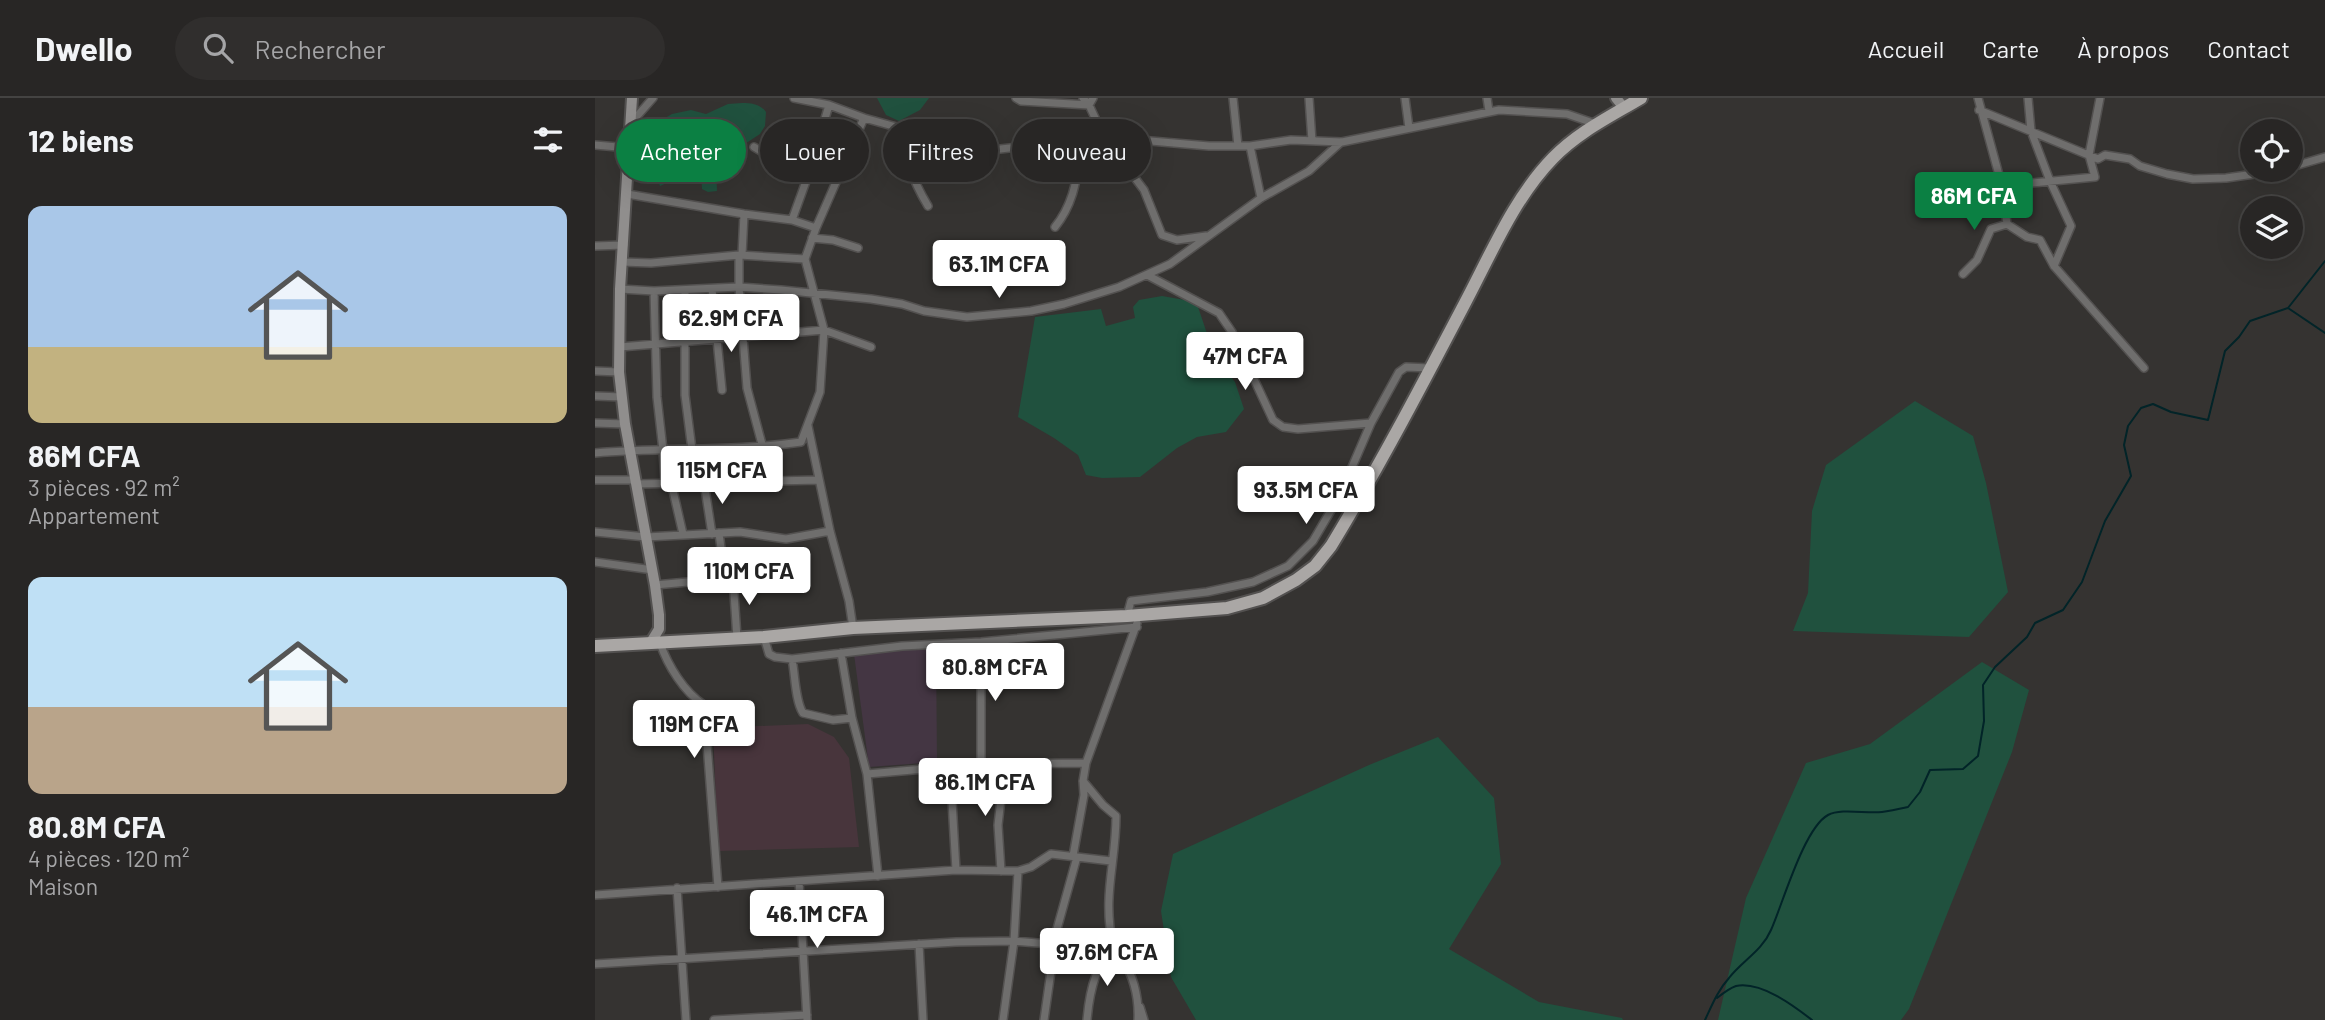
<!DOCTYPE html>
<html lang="fr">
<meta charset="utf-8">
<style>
:root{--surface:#282625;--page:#302e2d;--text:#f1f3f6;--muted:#a5a5a7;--line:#444342;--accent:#0b8043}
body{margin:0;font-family:Barlow,sans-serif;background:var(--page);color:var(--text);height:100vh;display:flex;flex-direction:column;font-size:26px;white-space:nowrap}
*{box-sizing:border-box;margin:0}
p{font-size:23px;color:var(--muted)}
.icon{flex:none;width:38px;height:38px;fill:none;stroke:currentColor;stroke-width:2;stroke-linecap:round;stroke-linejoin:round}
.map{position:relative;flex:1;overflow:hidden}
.panel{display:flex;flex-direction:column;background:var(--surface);width:595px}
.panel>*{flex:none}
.guide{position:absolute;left:21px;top:21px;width:665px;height:63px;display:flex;gap:14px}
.buttons{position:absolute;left:1645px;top:21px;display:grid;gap:14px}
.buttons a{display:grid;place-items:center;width:63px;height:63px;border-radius:50%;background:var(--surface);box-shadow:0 7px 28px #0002,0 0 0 2px var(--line);font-size:35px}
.price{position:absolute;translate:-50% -60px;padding:0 16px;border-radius:7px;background:#fff;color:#222;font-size:23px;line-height:46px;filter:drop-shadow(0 2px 4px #0008)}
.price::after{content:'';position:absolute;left:50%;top:42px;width:21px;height:16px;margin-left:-10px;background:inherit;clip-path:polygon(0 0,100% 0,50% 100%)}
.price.on{background:var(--accent);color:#fff}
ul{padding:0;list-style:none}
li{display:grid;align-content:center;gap:14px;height:371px;padding:0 28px}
li span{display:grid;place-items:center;height:217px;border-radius:14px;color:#555}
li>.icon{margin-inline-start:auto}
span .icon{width:126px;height:126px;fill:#fffc;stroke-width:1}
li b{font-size:30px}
h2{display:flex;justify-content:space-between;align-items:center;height:84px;padding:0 28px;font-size:30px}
.pill{padding:0 24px;border-radius:32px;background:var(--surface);box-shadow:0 7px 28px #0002,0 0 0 2px var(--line);font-size:24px;line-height:63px}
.pill.on{background:var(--accent);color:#fff}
header{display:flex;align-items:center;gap:42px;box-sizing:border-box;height:98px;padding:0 35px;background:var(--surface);border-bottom:2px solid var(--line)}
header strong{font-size:33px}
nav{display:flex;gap:38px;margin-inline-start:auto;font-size:24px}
.search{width:490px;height:63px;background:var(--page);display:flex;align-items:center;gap:18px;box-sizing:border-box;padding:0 24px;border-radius:38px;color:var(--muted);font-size:26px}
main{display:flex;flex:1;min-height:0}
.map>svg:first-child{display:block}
</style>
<header>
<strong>Dwello</strong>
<div class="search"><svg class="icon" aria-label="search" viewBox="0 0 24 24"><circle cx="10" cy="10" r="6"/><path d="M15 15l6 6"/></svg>Rechercher</div>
<nav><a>Accueil</a><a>Carte</a><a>À propos</a><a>Contact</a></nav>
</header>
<main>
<section class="panel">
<h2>12 biens<svg class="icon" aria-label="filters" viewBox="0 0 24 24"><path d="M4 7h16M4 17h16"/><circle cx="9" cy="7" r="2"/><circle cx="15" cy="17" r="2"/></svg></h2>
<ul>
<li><span style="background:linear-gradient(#a9c7e8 65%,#c2b280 0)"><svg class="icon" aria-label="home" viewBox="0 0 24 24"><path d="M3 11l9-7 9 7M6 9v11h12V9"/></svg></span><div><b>86M CFA</b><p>3 pièces · 92 m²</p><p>Appartement</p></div></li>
<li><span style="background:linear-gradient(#bfe0f5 60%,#b9a48a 0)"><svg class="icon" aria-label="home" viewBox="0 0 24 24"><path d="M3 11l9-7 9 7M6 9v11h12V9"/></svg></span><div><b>80.8M CFA</b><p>4 pièces · 120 m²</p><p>Maison</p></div></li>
</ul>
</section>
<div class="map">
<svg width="1730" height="922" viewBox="0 0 1730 922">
<rect width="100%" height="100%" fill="#353331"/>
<path fill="#48353c" d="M213,626L239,639L254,660L264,749L123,753L118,630Z"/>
<path fill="#443643" d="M341,546L342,664L274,669L259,556Z"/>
<path fill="#20513e" d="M282,0H334L325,12L304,23L291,17Z
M147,5C157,5 165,6 171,14L170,28L165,36L121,65L122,93L113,94L107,91L106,73L83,80L65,88L58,71L63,47V24L77,16L96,12L111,16L133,6Z
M567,198L590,202L603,209L620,259L640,284L649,311L631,334L602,339L582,350L545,379L507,380L491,377L483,357L459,340L423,319L440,219L506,211L511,228L540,220L538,209L544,202Z
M1320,303L1378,338L1391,385L1413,494L1374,539L1198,533L1213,495L1217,413L1231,367Z
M1387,564L1434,592L1417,654L1314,911L1306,922H1123L1151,800L1211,665L1275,646Z
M843,639L899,700L906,766L854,851L944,904L1027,920L1028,922H601L576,879L566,813L578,756L774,667Z"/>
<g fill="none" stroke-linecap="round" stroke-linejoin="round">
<path stroke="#022428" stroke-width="2" d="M1693,210L1730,235
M1122,900C1127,896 1135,890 1141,888C1166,883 1199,908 1217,922
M1110,922C1117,907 1123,892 1134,880C1147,863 1167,853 1176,832C1188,805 1209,730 1233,717C1246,710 1272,716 1287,714C1295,713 1304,711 1313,709L1325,694L1335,672L1368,671L1383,658L1389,623L1388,587L1400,569L1432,539L1440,525L1468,512L1487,484L1510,423L1536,378L1529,347L1533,328L1546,310L1558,306L1576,314L1613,322L1630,253L1644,239L1655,223L1693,210L1730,163"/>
<defs>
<path id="street" d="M199,0L234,7L269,20L388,53L509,39L614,48H655L696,42L747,44L904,12L972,16L1001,26
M421,0L426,3L494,7L498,0
M488,0L494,7L509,39L549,92L567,137L582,142L611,138
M638,0L643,48
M714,0L717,43
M810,0L814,30
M892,0L894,13
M1383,0L1407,88L1412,126L1432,139L1445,142L1459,168L1549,270
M1433,0L1436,33L1455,83L1476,128L1459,168
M1384,12L1503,61L1510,57L1535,61L1545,68L1572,76L1598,81L1631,80L1687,72
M36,25L58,0
M313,32C314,69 314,76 333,108
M0,47L34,50
M655,48L666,100
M159,49L176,59L214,75
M1696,69L1730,59
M1407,88L1500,79L1494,57L1505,0
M32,96L149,116L197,122L221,130
M197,122L214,75L234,7
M460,129C481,103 482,75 488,43
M217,140L238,142L263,150
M0,148L29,147
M144,157V189L152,290L168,350
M147,157L149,116
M27,164L56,165L144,157L210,161
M1368,176L1382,162L1396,131L1412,126
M552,177L624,215L637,234L678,322L688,329L703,331L776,325
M25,191L59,193L144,189L186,192L276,201L307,206L329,213L372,219L436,213L469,206L524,189L575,166L666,100L714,73L746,44
M117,191L127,292
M90,192V297L101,383
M59,193L62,299L68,352L70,384
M25,249L229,232L276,249
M0,273L24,274
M0,298L27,299
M0,325L30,326
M213,328L235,433L254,503L258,530
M0,355C69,349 138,354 206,344L225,294L229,232L210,161L221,130L269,20
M0,382H40
M76,384L88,436
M109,384L117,436
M41,386L224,382
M0,434L51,439L145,434L191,441L235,433
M124,435L130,481
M0,464L58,472
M138,480L142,540
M60,487L202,474
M532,518L536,503L612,494L658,484L693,468L718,443L745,397L776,325L804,274L811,269L835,270
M169,539L174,556L180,559L197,561L307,548L386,544L542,529
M386,544V666
M65,545C73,568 89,594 109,607L123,789
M246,555L257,620L272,676L283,778
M197,561C200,575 200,603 208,615L238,622L257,620
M355,668L361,772
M272,676L386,666L491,665
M488,683L508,707L521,718C521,765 507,798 518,847C519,853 523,855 527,860C539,879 544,900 543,922
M478,758L489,697L488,683L491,665L542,525
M406,773L403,727L410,666
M204,783L212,922
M82,790L91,922
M0,797L361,772L423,773L436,769L456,756L516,763
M324,846L328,922
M0,866L361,844L419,843L518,851
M545,909L549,922
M119,922L212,917
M408,922L419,843L423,773
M449,922L462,831L482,759
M492,922C494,898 499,867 518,852"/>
<path id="secondary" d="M37,0L25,191L24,274L30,326L60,487L64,517V531L56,544
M1021,0L1029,10"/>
<path id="primary" d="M0,548L169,539L258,530L532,518L632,510L668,500L701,482L720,468L736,448C784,369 827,287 870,205C896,156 919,100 958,60C983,34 1016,18 1046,0"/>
</defs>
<use href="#street" stroke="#535150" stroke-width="10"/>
<use href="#secondary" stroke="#535150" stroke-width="14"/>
<use href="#primary" stroke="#535150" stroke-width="16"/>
<use href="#street" stroke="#6f6e6d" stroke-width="7"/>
<use href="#secondary" stroke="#908e8d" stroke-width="10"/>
<use href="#primary" stroke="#aaa7a5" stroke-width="12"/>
</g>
</svg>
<div class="buttons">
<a><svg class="icon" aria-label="locate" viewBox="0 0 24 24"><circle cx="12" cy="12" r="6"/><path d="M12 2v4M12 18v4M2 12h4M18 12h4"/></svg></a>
<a><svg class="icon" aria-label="layers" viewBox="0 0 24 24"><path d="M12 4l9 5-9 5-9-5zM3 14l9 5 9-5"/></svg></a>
</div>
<b class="price on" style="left:1379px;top:134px">86M CFA</b>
<b class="price" style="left:404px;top:202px">63.1M CFA</b>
<b class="price" style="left:136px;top:256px">62.9M CFA</b>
<b class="price" style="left:650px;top:294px">47M CFA</b>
<b class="price" style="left:127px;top:408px">115M CFA</b>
<b class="price" style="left:711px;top:428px">93.5M CFA</b>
<b class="price" style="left:154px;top:509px">110M CFA</b>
<b class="price" style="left:400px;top:605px">80.8M CFA</b>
<b class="price" style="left:99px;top:662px">119M CFA</b>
<b class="price" style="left:390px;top:720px">86.1M CFA</b>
<b class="price" style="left:222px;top:852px">46.1M CFA</b>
<b class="price" style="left:512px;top:890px">97.6M CFA</b>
<div class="guide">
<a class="pill on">Acheter</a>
<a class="pill">Louer</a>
<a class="pill">Filtres</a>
<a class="pill">Nouveau</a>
</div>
</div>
</main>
